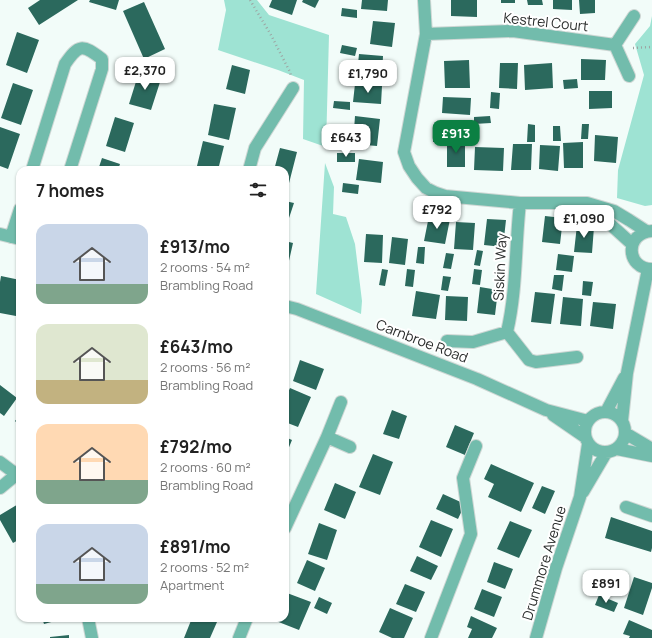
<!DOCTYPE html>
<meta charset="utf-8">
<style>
:root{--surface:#fff;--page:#f6f6f6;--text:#222;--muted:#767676;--accent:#0b8043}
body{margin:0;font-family:Manrope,sans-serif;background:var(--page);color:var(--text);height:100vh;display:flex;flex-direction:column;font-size:15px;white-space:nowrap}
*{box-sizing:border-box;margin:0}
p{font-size:13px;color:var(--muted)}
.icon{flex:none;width:22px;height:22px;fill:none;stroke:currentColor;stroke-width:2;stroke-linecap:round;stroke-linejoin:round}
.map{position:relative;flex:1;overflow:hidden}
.sheet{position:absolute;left:16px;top:166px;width:273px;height:456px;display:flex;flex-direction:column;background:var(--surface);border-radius:12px;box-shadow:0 1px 3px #0004}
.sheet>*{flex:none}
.price{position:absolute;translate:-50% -34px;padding:0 9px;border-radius:8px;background:#fff;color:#222;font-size:13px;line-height:26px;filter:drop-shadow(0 1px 2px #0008)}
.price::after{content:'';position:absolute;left:50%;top:24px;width:12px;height:9px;margin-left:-6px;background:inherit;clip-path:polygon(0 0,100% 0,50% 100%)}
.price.selected{background:var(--accent);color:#fff}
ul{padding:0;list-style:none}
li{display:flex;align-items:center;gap:12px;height:100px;padding:0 20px}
li span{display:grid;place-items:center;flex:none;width:112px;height:80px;border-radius:12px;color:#555}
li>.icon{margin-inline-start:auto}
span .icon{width:48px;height:48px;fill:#fffc;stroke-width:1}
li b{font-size:17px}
h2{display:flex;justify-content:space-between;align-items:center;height:48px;padding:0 20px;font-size:17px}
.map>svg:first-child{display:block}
</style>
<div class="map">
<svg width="652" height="638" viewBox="0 0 652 638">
<rect width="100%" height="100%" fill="#f2fcf9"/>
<path fill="#9ee3d3" d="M224,0H257L269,15L329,35L326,147L303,139L304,80L278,70L218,50L226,10Z
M652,16V205L645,206L617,198L618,170L644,75L635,44L650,26Z
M325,163L334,187L333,214L346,217L355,244L362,301L361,314L316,294Z"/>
<path fill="#2b695d" d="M40,0H78L39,25L28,8Z
M90,0H119L116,10L89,2Z
M272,0H297L292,15L269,7Z
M303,0H319L315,8L302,2Z
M362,0H388L387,11L361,9Z
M451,0H477V17L451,16Z
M501,0H515V3H501Z
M527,0H542L543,5H528Z
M553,0H572V10L553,9Z
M579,0H595V13L580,14Z
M144,2L165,49L144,59L123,11Z
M342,8L357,10V18L341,16Z
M373,21L395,23L392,47L370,44Z
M17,32L39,40L27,73L6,65Z
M342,45L357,48L355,56L340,53Z
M359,54L383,56L382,76L357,74Z
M581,59L606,60L605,80H581Z
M469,60L470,88H445L444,61Z
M500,63H518L517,89L499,88Z
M552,63L553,88L525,90L524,65Z
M232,65L250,70L245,94L226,89Z
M139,72L161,79L151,110L129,104Z
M577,79L578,88L564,89L563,80Z
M13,83L33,90L21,125L1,118Z
M355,84L382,86L381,104L353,102Z
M589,91H612V108L589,109Z
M491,92L500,93L499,109L490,108Z
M443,97L471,98L470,115L442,113Z
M334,101L350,102V110L333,108Z
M214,104L236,108L229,140L208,135Z
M355,116L380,119L377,146L353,144Z
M490,116L491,123L474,124V117Z
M115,117L134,123L125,152L106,146Z
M528,124L535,125V142H527Z
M582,124H589L588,139H581Z
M434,126H443L442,142H433Z
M553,126H560L561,141H553Z
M0,127L20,134L8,169L0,166Z
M595,135L618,137L616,163L594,161Z
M447,140H465V167H447Z
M203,141L224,146L218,170L197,166Z
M583,142V168H564L563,143Z
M513,144H532L531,170H511Z
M540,145L560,146L558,171L539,169Z
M475,147L504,148L503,171L474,170Z
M280,148L297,152L288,187H285V170H274Z
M337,153H355V162H337Z
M102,158L120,164L118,170H98Z
M359,159L383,162L381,183L356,180Z
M343,183L359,185L358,194L342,192Z
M285,201L294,203L286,227H285Z
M429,216L450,219L445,244L424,241Z
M545,216L563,218L560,244L542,242Z
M487,219L506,220L503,247L484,245Z
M456,222L475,223L473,250L454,249Z
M577,225L594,227L592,253L574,252Z
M366,234L383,235L382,263L364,262Z
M392,237L408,239L405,265L389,263Z
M285,241L293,243L286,274H285Z
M418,247H425L424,264L416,263Z
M477,250L483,251L480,266L474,265Z
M446,253L454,254L451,269L443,268Z
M558,254L574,256L572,272L556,270Z
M382,269L388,270L385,286L379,285Z
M407,269L415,270L413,287L405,286Z
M474,269L482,270L480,285L472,284Z
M554,275H564L562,291L552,289Z
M1,276L20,280V300L16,316L0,313V282Z
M443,276L451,277L448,291L441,290Z
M583,281L593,282L591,296L582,295Z
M480,287L498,290L495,315L477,313Z
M416,291L440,295L436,319L412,316Z
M535,292L555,294L551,324L531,322Z
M446,296L468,297L467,321L445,320Z
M563,297L583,299L581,326L560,324Z
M593,302L616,304L613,329L590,326Z
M300,360L324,369L316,390L293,381Z
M0,385L17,398L4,416L0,413Z
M290,388L311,397L298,427L285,422V399Z
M392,410L407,416L399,439L383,434Z
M20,415V426L15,421Z
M455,425L474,433L465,455L446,447Z
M285,437L292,440L285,457Z
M373,454L393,462L380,495L359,487Z
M491,464L534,483L521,512L488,497L494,484L484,479Z
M335,483L356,492L345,519L324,510Z
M542,486L555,491L545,514L532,508Z
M443,494L465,504L458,519L436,509Z
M20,503V539L13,543L0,520V515Z
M611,517L652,531V548L651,552L605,538Z
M431,520L453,529L441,557L419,547Z
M510,521L532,530L519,558L497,549Z
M319,523L337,530L327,560L308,554Z
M417,556L438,566L431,580L410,571Z
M307,560L325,568L315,591L297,583Z
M494,562L513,569L505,589L487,582Z
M634,577L652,583V588L643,615L624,608Z
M405,584L425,592L416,612L396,604Z
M482,589L502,597L494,617L474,609Z
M287,593L311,602L299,630L276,621L277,618H285V598Z
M599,595L618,603L614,612L595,605Z
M319,597L332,603L327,614L314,608Z
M390,608L413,618L404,638H392L379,632Z
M471,616L497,628L492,638H468L472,629L467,627Z
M42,618H66L44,624Z
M192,618H208L217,622L210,638H184Z
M629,620L652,630V638H629L630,636L623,634Z
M69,635V638H50V637Z"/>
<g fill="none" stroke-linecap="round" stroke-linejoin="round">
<defs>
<path id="minor" d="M424,0L426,34L404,152L409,166L417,178L426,188L436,193L445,196L520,203H587L614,211L629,220L646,231
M426,34L513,31L615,45L629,76
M615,45L634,16
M32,170L65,64C79,44 82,44 102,59V69L70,170
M249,170L255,148L293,88
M590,206L632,244
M652,231C624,233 626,269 652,269
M0,234L20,239
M11,237L20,209
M285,306L297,309L477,379L546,410L588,421
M507,332C517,290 515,246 520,203
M447,341L473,342L507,332L529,360L536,362L577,357
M585 432a20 20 0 1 1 40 0a20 20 0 1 1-40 0Z
M606,412L624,378
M553,415L585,437
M622,421L627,373L648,269
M625,433L652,449
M327,437L350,447
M617,449L652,456
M0,462L20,477
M0,488L17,474
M583,492L606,453
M626,507L652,516
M285,528L327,437L341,402
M88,618L92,638
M239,638L247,618
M431,638L471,534L463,478L476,446
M536,638L556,568L580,497L588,444"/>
</defs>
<use href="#minor" stroke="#ced7d4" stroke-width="14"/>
<path stroke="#9da4a2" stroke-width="2.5" stroke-dasharray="1 3" stroke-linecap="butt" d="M250,0L271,35L290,72L291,76
M633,48L652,47"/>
<use href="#minor" stroke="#72bcac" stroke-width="12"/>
</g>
<g text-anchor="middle" stroke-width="4" stroke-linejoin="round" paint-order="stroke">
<g font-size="14" fill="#292c2b" stroke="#fff">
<text transform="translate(546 22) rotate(6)" y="5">Kestrel Court</text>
<text transform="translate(500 267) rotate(-87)" y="5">Siskin Way</text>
<text transform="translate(422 341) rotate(21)" y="5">Carnbroe Road</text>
<text transform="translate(544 563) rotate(-73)" y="5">Drummore Avenue</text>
</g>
</g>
</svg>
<b class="price" style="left:145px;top:91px">£2,370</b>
<b class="price" style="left:368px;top:94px">£1,790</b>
<b class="price selected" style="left:456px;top:154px">£913</b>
<b class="price" style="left:346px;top:158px">£643</b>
<b class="price" style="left:437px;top:230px">£792</b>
<b class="price" style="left:584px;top:239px">£1,090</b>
<b class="price" style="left:606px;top:604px">£891</b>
<section class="sheet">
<h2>7 homes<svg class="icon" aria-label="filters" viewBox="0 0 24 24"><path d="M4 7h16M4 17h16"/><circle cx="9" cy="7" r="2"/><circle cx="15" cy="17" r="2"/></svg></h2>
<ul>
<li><span style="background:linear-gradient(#c9d6e8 75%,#7fa58c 0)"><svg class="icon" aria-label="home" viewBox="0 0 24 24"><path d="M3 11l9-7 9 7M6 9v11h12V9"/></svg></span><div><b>£913/mo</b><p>2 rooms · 54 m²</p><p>Brambling Road</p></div></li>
<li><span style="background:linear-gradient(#dfe7d0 70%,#c2b280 0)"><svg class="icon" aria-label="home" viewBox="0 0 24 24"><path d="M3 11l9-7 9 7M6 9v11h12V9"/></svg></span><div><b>£643/mo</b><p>2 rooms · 56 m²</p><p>Brambling Road</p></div></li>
<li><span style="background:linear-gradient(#ffd9b3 70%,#7fa58c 0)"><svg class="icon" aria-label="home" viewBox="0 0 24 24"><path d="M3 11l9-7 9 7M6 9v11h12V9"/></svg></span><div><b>£792/mo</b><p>2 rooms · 60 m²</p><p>Brambling Road</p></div></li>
<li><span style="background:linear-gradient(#c9d6e8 75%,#7fa58c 0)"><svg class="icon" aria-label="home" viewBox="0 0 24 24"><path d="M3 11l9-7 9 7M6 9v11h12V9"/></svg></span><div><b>£891/mo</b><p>2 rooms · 52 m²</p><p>Apartment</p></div></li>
</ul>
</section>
</div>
